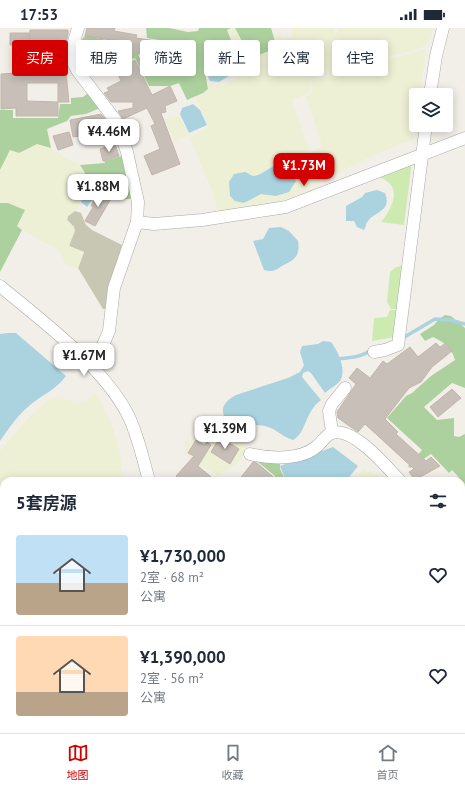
<!DOCTYPE html>
<html lang="zh">
<meta charset="utf-8">
<style>
:root{--surface:#fff;--page:#f2f2f3;--text:#1f2937;--muted:#747a83;--line:#e0e1e3;--accent:#d40000}
body{margin:0;font-family:"PT Sans","Noto Sans SC",sans-serif;background:var(--page);color:var(--text);height:100vh;display:flex;flex-direction:column;font-size:15px;white-space:nowrap}
*{box-sizing:border-box;margin:0}
p{font-size:13px;color:var(--muted)}
.icon{flex:none;width:22px;height:22px;fill:none;stroke:currentColor;stroke-width:2;stroke-linecap:round;stroke-linejoin:round}
.map{position:relative;flex:1;overflow:hidden}
.panel{position:absolute;left:0px;top:449px;width:465px;height:256px;display:flex;flex-direction:column;background:var(--surface);border-radius:12px 12px 0 0;box-shadow:0 2px 10px #0003}
.panel>*{flex:none}
.guide{position:absolute;left:12px;top:12px;width:441px;height:36px;display:flex;gap:8px}
.tools{position:absolute;left:409px;top:60px;display:grid;gap:8px}
.tools a{display:grid;place-items:center;width:44px;height:44px;border-radius:4px;background:var(--surface);box-shadow:0 2px 10px #0003;font-size:20px}
.price{position:absolute;translate:-50% -34px;padding:0 9px;border-radius:8px;background:#fff;color:#222;font-size:13px;line-height:26px;filter:drop-shadow(0 1px 2px #0008)}
.price::after{content:'';position:absolute;left:50%;top:24px;width:12px;height:9px;margin-left:-6px;background:inherit;clip-path:polygon(0 0,100% 0,50% 100%)}
.price.current{background:var(--accent);color:#fff}
ul{padding:0;list-style:none}
li{display:flex;align-items:center;gap:12px;height:100px;padding:0 16px}
li+li{border-top:1px solid var(--line)}
li span{display:grid;place-items:center;flex:none;width:112px;height:80px;border-radius:4px;color:#555}
li>.icon{margin-inline-start:auto}
span .icon{width:48px;height:48px;fill:#fffc;stroke-width:1}
li b{font-size:17px}
h2{display:flex;justify-content:space-between;align-items:center;height:48px;padding:0 16px;font-size:17px}
.tag{padding:0 14px;border-radius:4px;background:var(--surface);box-shadow:0 2px 10px #0003;font-size:14px;line-height:36px}
.tag.current{background:var(--accent);color:#fff}
.status{display:flex;justify-content:space-between;align-items:center;height:28px;padding:0 20px;background:var(--surface);direction:ltr}
.status svg{height:11px;fill:currentColor}
.tab-bar{display:flex;justify-content:space-around;align-items:center;height:56px;border-top:1px solid var(--line);background:var(--surface);font-size:11px;color:var(--muted)}
.tab-bar a{display:grid;justify-items:center;gap:2px}
.tab-bar .current{color:var(--accent)}
.map>svg:first-child{display:block}
</style>
<div class="status"><b>17:53</b><svg viewBox="0 0 49 12"><path d="M0 12V9h3v3zM5 12V6h3v6zM10 12V3h3v9zM15 12V0h3v12zM26 1h20v11H26zM47 4h2v5h-2z"/></svg></div>
<div class="map">
<svg width="465" height="705" viewBox="0 0 465 705">
<rect width="100%" height="100%" fill="#f2efe9"/>
<path fill="#c7c7b4" d="M75,183L81,185L86,197L92,202L122,217L110,255L105,281H103L78,240L84,224L69,218L74,199L67,192L68,188Z"/>
<path fill="#eef0d5" d="M235,0L251,30L277,20L274,12L280,6L282,11L292,9V0H334L335,8L339,0H433L430,13L421,20L311,51L309,65L292,72L309,123L291,133L304,163L277,175L218,184L213,165L189,108L175,113L164,91L179,88L190,109L209,99L195,69L208,62V56L222,58L227,56L237,48L238,43L233,17L227,1Z
M426,21L420,67H416V91L413,111L374,127L305,162L293,134L322,118L306,68L311,66L312,52Z
M37,116L51,120L65,130L80,137L85,145L79,156L86,160L78,180L68,188L67,192L74,199L75,203L69,218L84,224L78,240L66,237L62,228L55,219L46,216L17,198L8,175H0V142L7,127L10,122L19,125Z
M96,365L111,395L118,415L122,440L120,451L119,453H4V517L0,514V423L30,388L47,373L58,369L77,374L87,372Z
M225,404L249,420L238,435L218,448L186,427L184,413Z
M364,441L378,447L385,453H351Z
M4,579V629L0,645V585L3,583Z
M82,701H161L159,705H82Z"/>
<path fill="#cdebb0" d="M412,134L404,197L381,194C393,179 404,157 378,149Z
M402,238L398,278L396,281H391L387,274L390,244L396,239Z
M390,282H399L395,309L372,313L374,290L387,289Z"/>
<path fill="#add19e" d="M146,0H169L188,4L198,3L199,0H231L227,2L233,17L236,36L234,32L225,30L208,38L205,44L208,61L203,65L187,72L179,55L170,58H149L135,30L92,48C81,37 73,21 85,8L118,14L116,22L138,26L141,34L161,37L165,13L147,10Z
M235,0H271L277,20L251,30Z
M90,64L100,80L86,86L71,88L67,93L47,101L51,120L37,116L19,125L10,122L0,142V82H13V90H58L60,76H71V70L83,69Z
M125,127L133,166L131,171C112,172 100,158 82,150L85,145L80,137L105,135L104,133Z
M0,175H8L25,182L17,198L22,202L0,244Z
M445,287L451,288L465,300V360L452,355L424,379L437,392L454,390V408L459,409L465,406V456L452,442L449,445L431,426L410,440L408,438L422,422L387,390L406,368L412,365L431,348L455,332C451,319 445,315 433,309L425,313L420,306L434,297L439,291Z
M257,431L280,433V441L286,453H274L273,451L275,448L258,434Z
M465,460V601L461,574V559L465,549L461,525V464Z
M4,629V680L0,681V645Z"/>
<path fill="#aad3df" d="M228,33L235,37L234,45L219,54L210,53L208,49L210,40L221,34Z
M193,76L200,82L207,97L189,105L180,86L182,80Z
M284,137L289,140L296,153L289,164L276,168L261,166L244,175L235,173L230,168L229,154L234,146L245,144C248,145 251,148 254,148C264,147 269,136 284,137Z
M90,161L97,165L87,179L81,174L86,163Z
M377,162L385,165C392,183 376,183 368,193C366,195 366,199 364,202L357,199L354,193H346V178L362,169L365,165Z
M281,199L289,203L298,213C301,232 291,232 279,240C274,243 271,244 264,242L253,213L263,211L269,200Z
M7,305H16L66,348C57,361 42,367 30,377C18,387 9,400 0,413V306Z
M323,313L331,314C338,323 347,342 340,353C339,355 327,363 325,365L311,345L308,343L303,345L302,349L321,372C304,385 307,404 293,412C285,410 279,404 271,400C254,393 240,403 224,388C220,378 227,372 236,367L288,350L300,344L304,337L300,324L302,318L318,316Z
M333,419L358,438L346,453H286L280,438Z
M391,701H452L451,705H389Z"/>
<g fill="none" stroke-linecap="round" stroke-linejoin="round">
<path stroke="#aad3df" stroke-width="3.5" d="M401,311L435,291L450,292L465,296
M335,331C348,330 360,330 371,322"/>
</g>
<path fill="#c7bfb8" stroke="#c4b6ab" fill-rule="evenodd" d="M87,0H115L114,3L137,7L136,10L162,14L160,35L137,32L146,27L116,22L118,13L85,8Z
M30,2H68V6L66,15L29,13Z
M10,5H29V17H10Z
M135,32L152,67L170,58L177,73L165,78L166,84L161,85L180,136L152,147L144,128L160,121L151,98L155,96L147,80L123,91L118,83L133,80V74H111L104,65L109,63L107,60L121,53L116,42Z
M47,35H65L69,74H58V88H16V80L1,81V46L16,45V43L47,42ZM27,55H58V74L27,73Z
M101,86L110,97L94,102V106L73,109L70,92Z
M69,104L73,117L58,122L53,108Z
M115,116L119,128L103,133L100,121Z
M99,163L112,169L95,198L85,193L93,179L91,178Z
M436,315L440,319L446,315L452,323L432,339L421,354L409,360L385,391L398,404L396,406L426,433L431,429L440,438L415,452L409,444L414,441L365,396L358,404L338,390L337,384L356,356L349,350L357,340L370,350L383,333L387,336L410,319L418,329Z
M452,361L461,370L438,389L430,379Z
M220,409L239,421L230,436L211,424Z
M196,412L204,417L207,414L211,417L198,438L216,453H182L176,448L194,428L188,425Z
M253,434L257,435L278,453H238Z"/>
<g fill="none" stroke-linecap="round" stroke-linejoin="round">
<defs>
<path id="minor" d="M78,0L71,24L72,32L77,42L116,93L127,124L138,174L137,194L114,260L109,303L103,317L89,336
M430,67L436,28L443,0
M137,194L154,196L202,192L286,179L465,110
M0,258C42,293 103,338 128,387C138,407 143,431 149,453
M374,324L385,322L398,317L426,97
M332,404L329,383L332,376L345,360
M250,426C269,431 301,432 316,419C322,415 325,407 332,405C353,398 387,439 400,453
M461,546V549
M461,589L465,615
M461,668L465,670
M361,701L363,705
M310,704L317,701
M464,705L465,696"/>
</defs>
<use href="#minor" stroke="#a9a9a9" stroke-width="13"/>
<use href="#minor" stroke="#fff" stroke-width="12"/>
</g>
</svg>
<div class="tools">
<a><svg class="icon" aria-label="layers" viewBox="0 0 24 24"><path d="M12 4l9 5-9 5-9-5zM3 14l9 5 9-5"/></svg></a>
</div>
<b class="price" style="left:109px;top:125px">¥4.46M</b>
<b class="price current" style="left:304px;top:159px">¥1.73M</b>
<b class="price" style="left:98px;top:180px">¥1.88M</b>
<b class="price" style="left:84px;top:349px">¥1.67M</b>
<b class="price" style="left:225px;top:422px">¥1.39M</b>
<div class="guide">
<a class="tag current">买房</a>
<a class="tag">租房</a>
<a class="tag">筛选</a>
<a class="tag">新上</a>
<a class="tag">公寓</a>
<a class="tag">住宅</a>
</div>
<section class="panel">
<h2>5套房源<svg class="icon" aria-label="filters" viewBox="0 0 24 24"><path d="M4 7h16M4 17h16"/><circle cx="9" cy="7" r="2"/><circle cx="15" cy="17" r="2"/></svg></h2>
<ul>
<li><span style="background:linear-gradient(#bfe0f5 60%,#b9a48a 0)"><svg class="icon" aria-label="home" viewBox="0 0 24 24"><path d="M3 11l9-7 9 7M6 9v11h12V9"/></svg></span><div><b>¥1,730,000</b><p>2室 · 68 m²</p><p>公寓</p></div><svg class="icon" aria-label="heart" viewBox="0 0 24 24"><path d="M12 20l-8-8c-3-5 5-10 8-4 3-6 11-1 8 4z"/></svg></li>
<li><span style="background:linear-gradient(#ffd9b3 70%,#b9a48a 0)"><svg class="icon" aria-label="home" viewBox="0 0 24 24"><path d="M3 11l9-7 9 7M6 9v11h12V9"/></svg></span><div><b>¥1,390,000</b><p>2室 · 56 m²</p><p>公寓</p></div><svg class="icon" aria-label="heart" viewBox="0 0 24 24"><path d="M12 20l-8-8c-3-5 5-10 8-4 3-6 11-1 8 4z"/></svg></li>
</ul>
</section>
</div>
<nav class="tab-bar">
<a class="current"><svg class="icon" aria-label="map" viewBox="0 0 24 24"><path d="M3 6l6-2 6 2 6-2v14l-6 2-6-2-6 2zM9 4v14M15 6v14"/></svg>地图</a>
<a><svg class="icon" aria-label="saved" viewBox="0 0 24 24"><path d="M7 4h10v16l-5-4-5 4z"/></svg>收藏</a>
<a><svg class="icon" aria-label="home" viewBox="0 0 24 24"><path d="M3 11l9-7 9 7M6 9v11h12V9"/></svg>首页</a>
</nav>
